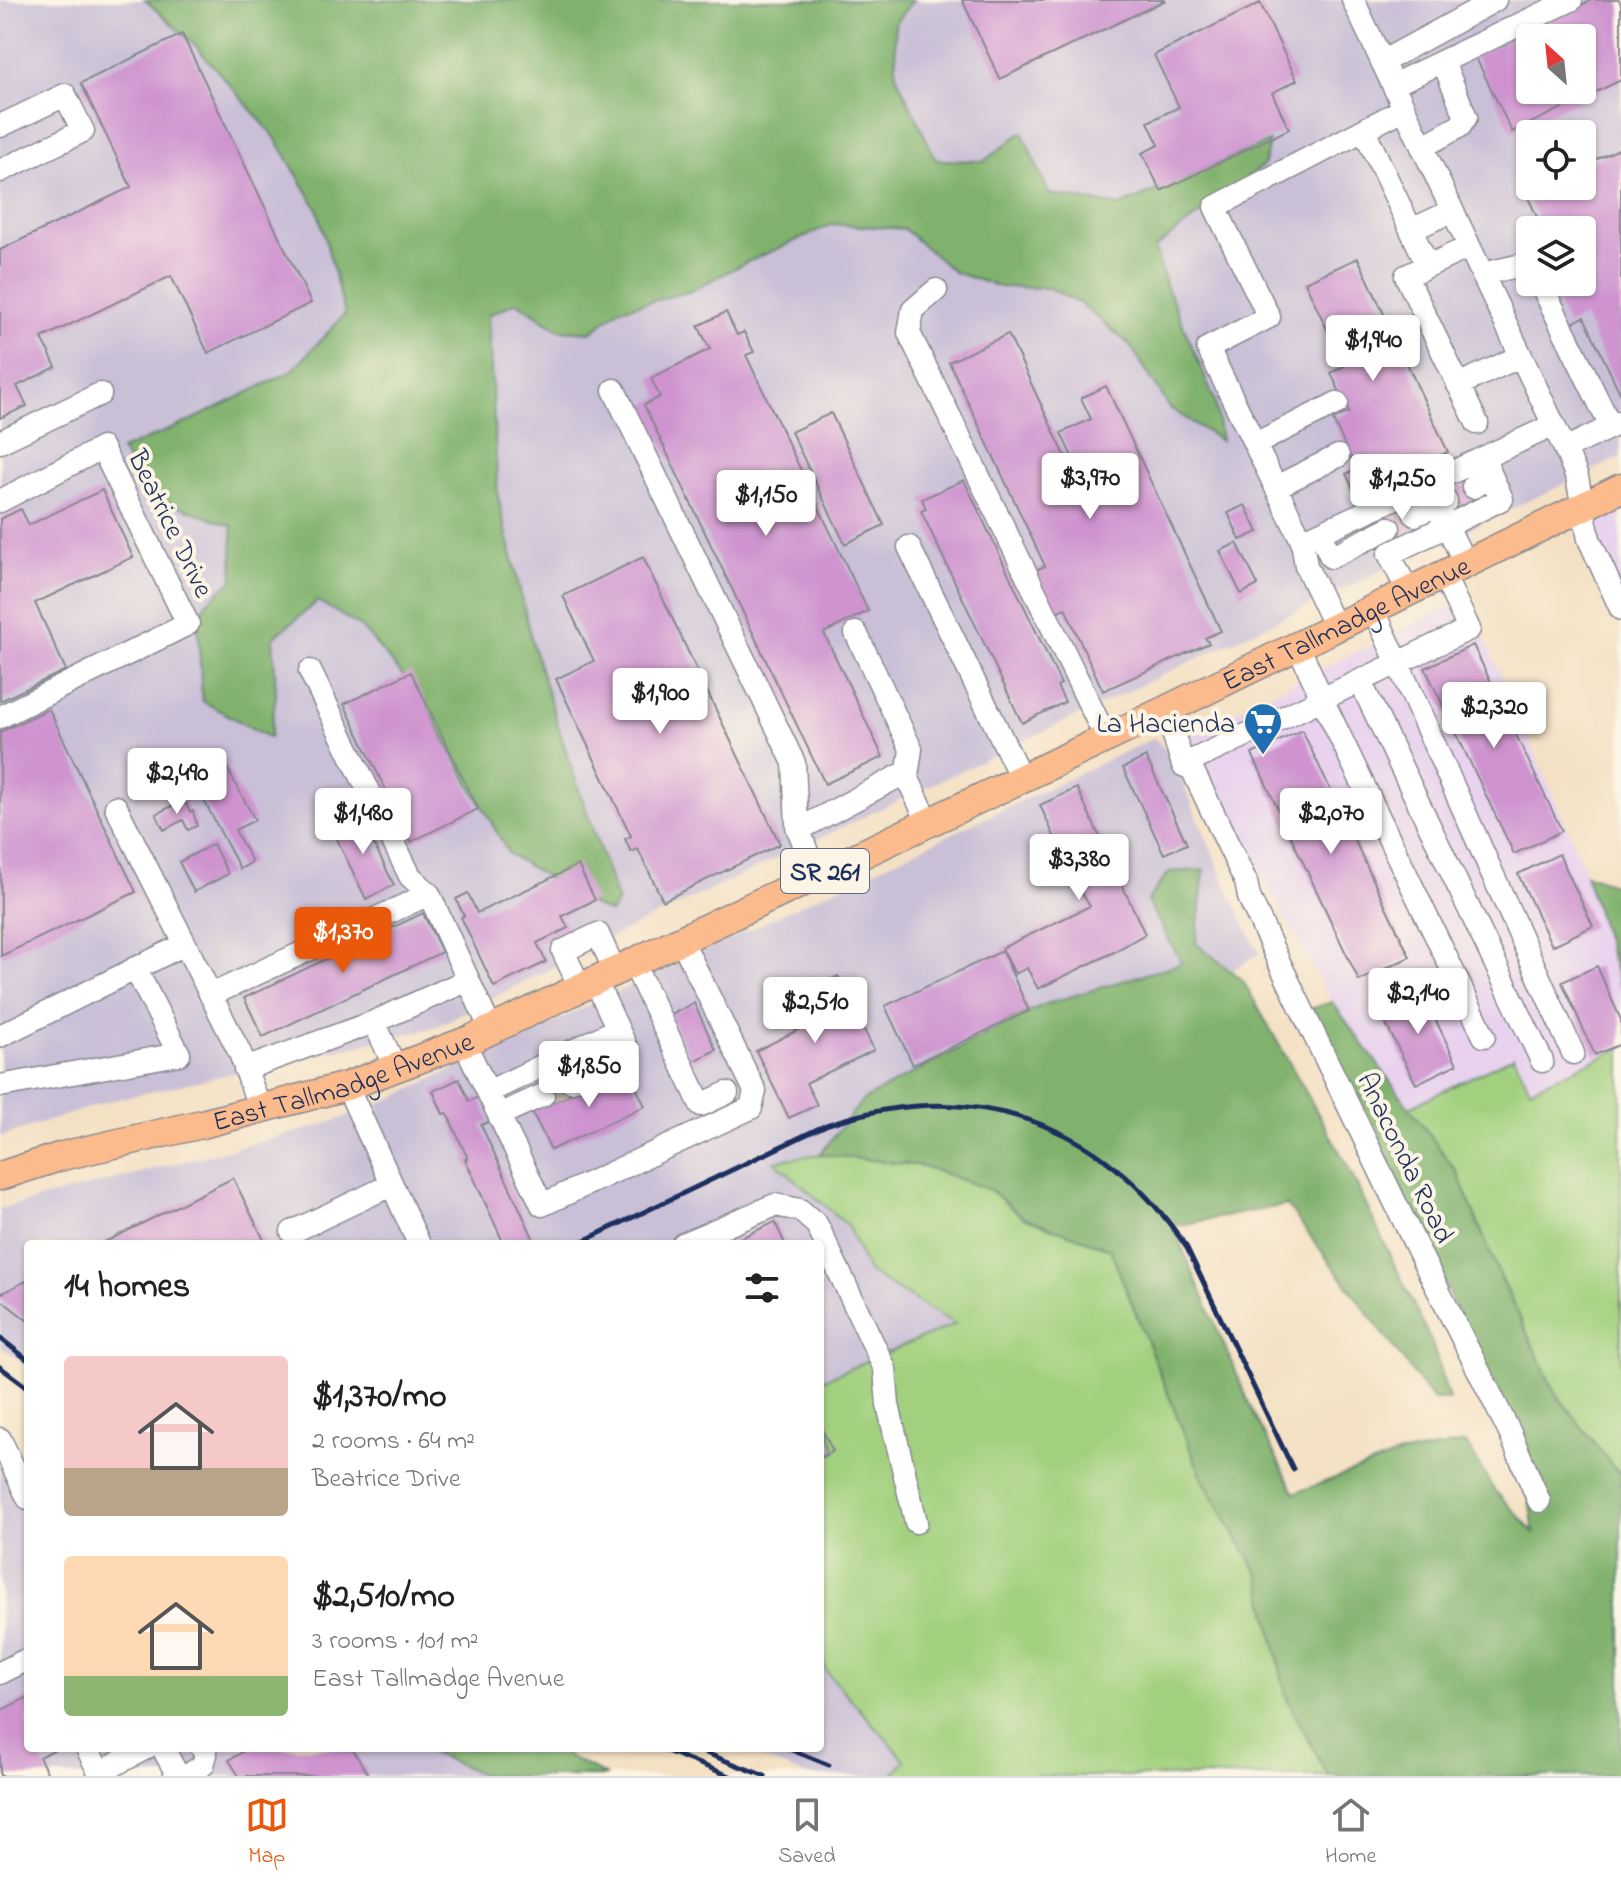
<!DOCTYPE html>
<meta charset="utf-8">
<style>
:root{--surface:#fff;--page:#f6f6f6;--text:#222;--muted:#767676;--line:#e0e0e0;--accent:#ea580c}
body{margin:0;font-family:"Indie Flower",sans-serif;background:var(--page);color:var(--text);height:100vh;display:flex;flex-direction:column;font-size:30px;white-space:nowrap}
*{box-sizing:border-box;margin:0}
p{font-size:26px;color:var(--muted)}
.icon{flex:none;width:44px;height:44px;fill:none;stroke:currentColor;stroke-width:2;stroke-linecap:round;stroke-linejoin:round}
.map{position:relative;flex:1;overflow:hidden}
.side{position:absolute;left:24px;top:1240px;width:800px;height:512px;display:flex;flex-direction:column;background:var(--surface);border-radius:8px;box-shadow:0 2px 6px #0004}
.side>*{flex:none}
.needle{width:52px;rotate:333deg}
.tools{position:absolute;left:1516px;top:24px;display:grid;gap:16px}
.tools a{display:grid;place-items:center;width:80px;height:80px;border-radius:8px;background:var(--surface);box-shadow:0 2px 6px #0004;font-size:40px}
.price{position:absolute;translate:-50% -68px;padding:0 18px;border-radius:8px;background:#fff;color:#222;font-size:26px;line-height:52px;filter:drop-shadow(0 2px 4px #0008)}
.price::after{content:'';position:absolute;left:50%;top:48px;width:24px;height:18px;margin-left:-12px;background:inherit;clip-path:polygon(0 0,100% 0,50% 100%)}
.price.current{background:var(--accent);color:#fff}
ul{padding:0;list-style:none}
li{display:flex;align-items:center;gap:24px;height:200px;padding:0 40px}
li span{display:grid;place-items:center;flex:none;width:224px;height:160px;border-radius:8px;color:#555}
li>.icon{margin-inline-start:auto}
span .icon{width:96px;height:96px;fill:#fffc;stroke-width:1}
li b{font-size:34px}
h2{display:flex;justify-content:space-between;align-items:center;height:96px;padding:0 40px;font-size:34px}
.tabs{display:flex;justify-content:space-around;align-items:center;height:112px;border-top:2px solid var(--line);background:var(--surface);font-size:22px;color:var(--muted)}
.tabs a{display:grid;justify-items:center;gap:4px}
.tabs .current{color:var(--accent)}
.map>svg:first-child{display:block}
</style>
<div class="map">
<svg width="1621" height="1776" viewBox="0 0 1621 1776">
<rect width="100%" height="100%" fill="#fcf5e5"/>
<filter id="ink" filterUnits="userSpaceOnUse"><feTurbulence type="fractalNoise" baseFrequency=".0125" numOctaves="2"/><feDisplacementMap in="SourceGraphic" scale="16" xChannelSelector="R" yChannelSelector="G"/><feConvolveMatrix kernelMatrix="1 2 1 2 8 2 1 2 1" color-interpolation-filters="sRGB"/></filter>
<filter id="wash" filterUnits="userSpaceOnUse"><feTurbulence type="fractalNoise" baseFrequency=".006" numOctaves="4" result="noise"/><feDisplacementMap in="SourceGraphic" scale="32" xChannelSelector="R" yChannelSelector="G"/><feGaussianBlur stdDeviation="1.8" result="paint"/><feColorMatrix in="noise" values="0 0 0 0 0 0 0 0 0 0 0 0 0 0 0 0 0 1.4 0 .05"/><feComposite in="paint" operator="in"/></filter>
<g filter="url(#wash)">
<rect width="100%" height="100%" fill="#f4e1c4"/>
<path fill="#e8d2ee" d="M1621,488V609L1584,524Z
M1467,598L1569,831L1621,965V1048L1529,1089L1514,1056L1387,1118L1332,1002L1241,839L1188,734Z"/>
<path fill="#c9bfd7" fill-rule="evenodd" d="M0,0H1621V457L628,929L433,1028L109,1101L0,1137ZM1530,38H1582V90H1530ZM1530,134H1582V186H1530ZM1530,230H1582V282H1530Z
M1154,738L1171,755L1231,896L1259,953L1231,971L1196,943L1204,870L1147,901L1183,963L1046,1004L1019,1016L821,1153L990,1190L1023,1217L966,1689L892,1776H808L737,1748H820V1244H28V1366L0,1346V1209L317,1127L380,1104Z
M0,1439L28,1498V1748H421L486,1776H0Z"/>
<path fill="#a2d07e" stroke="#5e806e" stroke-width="2" d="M1621,1048V1474L1613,1467L1554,1391L1496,1267L1457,1172L1387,1118L1514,1056L1530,1089Z
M820,1154L923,1166L990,1190L1023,1217L1110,1249L1202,1478L1259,1575L1287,1699L1328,1776H892L905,1760L825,1670L820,1653V1459L836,1451L820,1402V1381L955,1324L868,1272L847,1225L774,1161Z"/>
<path fill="#81b26d" stroke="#4e7066" stroke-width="2" d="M145,0H913L895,23L896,75L936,160L984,161L1022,132L1049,194L1120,206L1269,142L1264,165L1155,248L1166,285L1215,401L1221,441L1170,408L1130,345L1081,304L1049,288L1000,287L954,272L904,229L833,224L745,263L688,292L620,309L591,332L559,330L517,302L488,315L498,497L533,646L569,761L618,902L610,913L585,901L509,854L422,698L362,628L318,601L273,638L276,694L270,738L202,701L198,623L206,603L233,579L232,526L148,495L121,450L188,422L292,371L345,314L317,208L274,136L195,45Z
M1204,870L1196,943L1243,981L1346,1163L1432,1343L1449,1400H1433L1287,1205L1173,1226L1255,1417L1295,1493L1397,1455L1466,1443L1494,1490L1534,1532L1520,1439L1310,1009L1332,1002L1457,1172L1496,1267L1554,1391L1613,1467L1621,1474V1776H1328L1287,1699L1259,1575L1202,1478L1110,1249L1023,1217L990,1190L923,1166L820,1154L863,1100L1019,1016L1046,1004L1182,963L1147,901L1169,872Z
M1585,874L1621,887V987L1620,985Z
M421,1748H552L607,1776H486Z"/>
<g id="blocks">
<path fill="#cf94d0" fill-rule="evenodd" d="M962,0H1166L1000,79Z
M1592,0H1619L1621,4V80L1512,132L1475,56ZM1530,38H1582V90H1530Z
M1260,3L1297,80L1272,93L1289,129L1161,191L1142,153L1159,145L1148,122L1179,107L1154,55Z
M182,34L311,303L208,353L171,276L42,338L56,367L17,386L27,406L0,418V250L131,187L81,83Z
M1621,148V395L1584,317L1568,325L1547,282H1582V230H1543L1526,193L1541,186H1582V166Z
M1358,258L1448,452L1356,495L1346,474L1356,469L1333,420L1349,412L1331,373L1344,366L1305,282Z
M726,312L737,335L744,332L754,352L746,355L868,611L824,633L883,757L825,784L644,405L660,397L651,378L710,349L698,326Z
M1008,334L1075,477L1080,474L1061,433L1091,419L1081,398L1106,386L1221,631L1205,638L1209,643L1103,691L1065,608L1056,612L1036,570L1045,566L949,362Z
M831,413L884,525L845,544L791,432Z
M1465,471L1482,506L1455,519L1438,485Z
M964,480L1061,684L1057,686L1065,702L1022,723L921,511L926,509L922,499Z
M102,490L133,557L35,603L66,670L0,701V519L21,509L29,525Z
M1408,499L1424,533L1397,546L1380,512Z
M1245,505L1258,532L1240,540L1228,513Z
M1237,543L1258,585L1241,594L1220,551Z
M643,557L780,844L663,901L638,849L631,852L625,839L631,836L556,679L594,661L563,596Z
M1473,645L1562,831L1514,854L1425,668Z
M411,672L478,809L411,842L344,704Z
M49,709L136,892L1,956L0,732Z
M1302,730L1410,957L1359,981L1252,754Z
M219,753L255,820L235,830L252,862L240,869L197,787L175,799L166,781Z
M1146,757L1187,844L1164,854L1123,768Z
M1077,788L1145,934L1112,953L1038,989L1027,968L1015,974L1002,948L1090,906L1075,883L1040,805Z
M184,800L190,812L193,811L197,826L188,830L183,820L164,830L156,814Z
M359,814L394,885L366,899L331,827Z
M213,844L228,874L194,892L179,862Z
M1559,854L1593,926L1552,946L1518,874Z
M578,865L595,900L562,916L568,928L537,943L546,962L494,987L461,917L464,916L456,899L468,893L477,913Z
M423,913L442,952L263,1037L244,998Z
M1002,951L1029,1011L913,1065L885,1006Z
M1597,966L1621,1020V1044L1595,1055L1562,982Z
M838,976L874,1050L806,1083L817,1105L789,1118L756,1051L806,1026L793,998Z
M1420,988L1457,1064L1416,1084L1378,1008Z
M694,1003L716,1050L692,1062L670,1015Z
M626,1067L645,1106L551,1150L532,1112Z
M459,1079L469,1101L479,1097L490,1121L481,1125L536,1244H504L465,1159H468L447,1113L443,1114L433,1091Z
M233,1178L266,1244H101Z
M775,1222L785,1244H728Z
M28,1280V1321L0,1299V1294Z
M820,1426L833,1451L820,1458Z
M28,1697V1748H58L39,1757L49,1776H0V1711Z
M249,1748H352L369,1776H239L229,1760Z"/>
</g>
</g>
<g filter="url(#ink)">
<use href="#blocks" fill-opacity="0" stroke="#888891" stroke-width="2"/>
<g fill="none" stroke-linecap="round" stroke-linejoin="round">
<path stroke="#c9bdb0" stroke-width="22" stroke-dasharray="22 11" stroke-linecap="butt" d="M543,1095L571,1081"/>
<defs>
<path id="minor" d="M1353,0L1565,449L1577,477L1589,539L1621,609
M1382,62L1495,0
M1393,85L1571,0
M0,126L65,95L83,131L0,171
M1364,130L1428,266
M1422,147L1460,126L1466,117L1443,62
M1411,230L1452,211
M1469,247L1406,276L1477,423
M1482,274L1522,265L1530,269
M1540,282L1611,427
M936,290L913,310L909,333L1106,738
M1458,385L1521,356
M614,390L794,763L797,826L816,875
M0,442L100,394
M1255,444L1337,403
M1565,449L1621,422
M1425,484L1447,526L1502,499L1483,458L1554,425
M1276,487L1338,456
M1473,487L1492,477
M0,501L102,448L188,624L0,717
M1415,515L1446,501
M1320,533L1331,557L1389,528
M1302,541L1483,458
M909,547L1021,778
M1408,591L1389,554L1447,526L1465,563
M1373,608L1573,1053
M1335,627L1306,566L1302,541L1208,348L1269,317L1215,207L1404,109
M856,633L911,749L907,777
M1298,645L1322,699L1469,629L1443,574
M310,671L410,876L429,894L491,1030
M1360,681L1542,1061
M1166,710L1183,765L1192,769L1246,882L1249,897L1278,960L1422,1258L1510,1433L1539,1501
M1183,765L1322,699L1484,1036
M116,807L240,1053L260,1109
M798,830L899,776L907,777L928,822
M633,962L701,1105L727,1093
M580,987L563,951L598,934L615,971
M211,995L429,894
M374,1022L396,1069
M0,1036L185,944
M464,1042L542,1205L751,1108L755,1091L681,939
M245,1069L374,1022L468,980
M571,1081L629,1053L595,980
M0,1086L179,1054L135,968
M347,1086L419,1244
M488,1092L618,1029
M499,1115L543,1095
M292,1232L391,1185
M683,1244L775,1205L800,1210L817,1225L885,1369L888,1405L916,1522
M0,1439L28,1498
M0,1673L28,1659
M87,1748L101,1776
M163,1748L178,1776
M99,1773L146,1748
M187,1776L203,1765L206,1754L202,1748"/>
<g id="major">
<path id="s1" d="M0,1176L62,1156L202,1124L347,1086L472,1039L1166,710L1621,488"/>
</g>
</defs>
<use href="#minor" stroke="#888891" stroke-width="25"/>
<use href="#major" stroke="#888891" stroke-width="31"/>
<use href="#minor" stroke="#fff" stroke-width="22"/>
<use href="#major" stroke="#fbbb8d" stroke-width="28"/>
<path stroke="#1b2f5e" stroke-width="5" d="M577,1244L826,1125C971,1076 1102,1120 1187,1248L1293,1469
M0,1338L28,1360
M0,1367L28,1388
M659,1748L730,1776
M693,1748L765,1776
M787,1748L829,1765"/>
</g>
</g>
<defs>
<symbol id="supermarket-pin" viewBox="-11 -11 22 30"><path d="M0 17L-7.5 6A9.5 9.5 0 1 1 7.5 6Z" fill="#1f6fb2" stroke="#fcf5e5"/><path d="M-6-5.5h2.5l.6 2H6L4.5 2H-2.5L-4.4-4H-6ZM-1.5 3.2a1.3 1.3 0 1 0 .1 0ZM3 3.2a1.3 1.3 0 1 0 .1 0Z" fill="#fff"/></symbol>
</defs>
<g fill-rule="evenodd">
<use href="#supermarket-pin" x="1241" y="700" width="44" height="60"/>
</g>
<g text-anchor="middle" stroke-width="8" stroke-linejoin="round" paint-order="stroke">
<rect fill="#fcf5e5" stroke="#5e6a86" stroke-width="2" x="781" y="849" width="88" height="44" rx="6"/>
<g font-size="26" font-weight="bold" fill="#1b2f5e">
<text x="825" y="880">SR 261</text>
</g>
<g font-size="28" fill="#1b2f5e" stroke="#fcf5e5">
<text transform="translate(172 523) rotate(64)" y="10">Beatrice Drive</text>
<text dy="10" stroke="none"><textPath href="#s1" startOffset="1460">East Tallmadge Avenue</textPath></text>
<text dy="10" stroke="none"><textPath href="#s1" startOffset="356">East Tallmadge Avenue</textPath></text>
<text transform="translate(1407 1157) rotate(64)" y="10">Anaconda Road</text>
</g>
<g font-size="28" fill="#1b2f5e" stroke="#fcf5e5" text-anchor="end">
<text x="1235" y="732">La Hacienda</text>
</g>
</g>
</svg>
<div class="tools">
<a><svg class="needle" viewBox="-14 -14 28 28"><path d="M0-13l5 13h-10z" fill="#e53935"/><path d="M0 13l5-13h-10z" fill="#767676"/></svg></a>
<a><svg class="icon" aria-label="locate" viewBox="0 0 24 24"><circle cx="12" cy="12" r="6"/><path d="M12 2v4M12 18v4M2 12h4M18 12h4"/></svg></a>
<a><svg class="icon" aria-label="layers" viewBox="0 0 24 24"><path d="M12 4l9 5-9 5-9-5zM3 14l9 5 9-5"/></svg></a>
</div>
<b class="price" style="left:1373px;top:383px">$1,940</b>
<b class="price" style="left:1090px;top:521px">$3,970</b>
<b class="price" style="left:1402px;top:522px">$1,250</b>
<b class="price" style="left:766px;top:538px">$1,150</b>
<b class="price" style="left:660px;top:736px">$1,900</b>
<b class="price" style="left:1494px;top:750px">$2,320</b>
<b class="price" style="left:177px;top:816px">$2,490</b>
<b class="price" style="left:363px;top:856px">$1,480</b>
<b class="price" style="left:1331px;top:856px">$2,070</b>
<b class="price" style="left:1079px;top:902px">$3,380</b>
<b class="price current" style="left:343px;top:975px">$1,370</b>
<b class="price" style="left:1418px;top:1036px">$2,140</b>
<b class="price" style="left:815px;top:1045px">$2,510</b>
<b class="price" style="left:589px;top:1109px">$1,850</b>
<section class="side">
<h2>14 homes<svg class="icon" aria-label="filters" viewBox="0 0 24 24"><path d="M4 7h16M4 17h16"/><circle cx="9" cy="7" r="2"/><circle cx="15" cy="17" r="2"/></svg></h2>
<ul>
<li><span style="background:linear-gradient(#f6c9c9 70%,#b9a48a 0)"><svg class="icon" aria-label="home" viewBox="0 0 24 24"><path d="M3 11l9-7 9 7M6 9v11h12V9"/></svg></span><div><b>$1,370/mo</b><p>2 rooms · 64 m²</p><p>Beatrice Drive</p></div></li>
<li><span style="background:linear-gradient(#ffd9b3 75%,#8fb573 0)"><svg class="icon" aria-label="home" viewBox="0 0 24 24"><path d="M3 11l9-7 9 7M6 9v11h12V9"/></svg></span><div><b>$2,510/mo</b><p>3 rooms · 101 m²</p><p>East Tallmadge Avenue</p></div></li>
</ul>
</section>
</div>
<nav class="tabs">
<a class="current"><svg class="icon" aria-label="map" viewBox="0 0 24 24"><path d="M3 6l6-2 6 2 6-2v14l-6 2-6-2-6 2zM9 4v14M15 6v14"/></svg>Map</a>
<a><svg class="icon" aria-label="saved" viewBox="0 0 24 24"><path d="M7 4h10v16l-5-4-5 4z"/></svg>Saved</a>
<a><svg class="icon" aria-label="home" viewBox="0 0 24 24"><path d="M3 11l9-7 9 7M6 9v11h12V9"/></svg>Home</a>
</nav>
